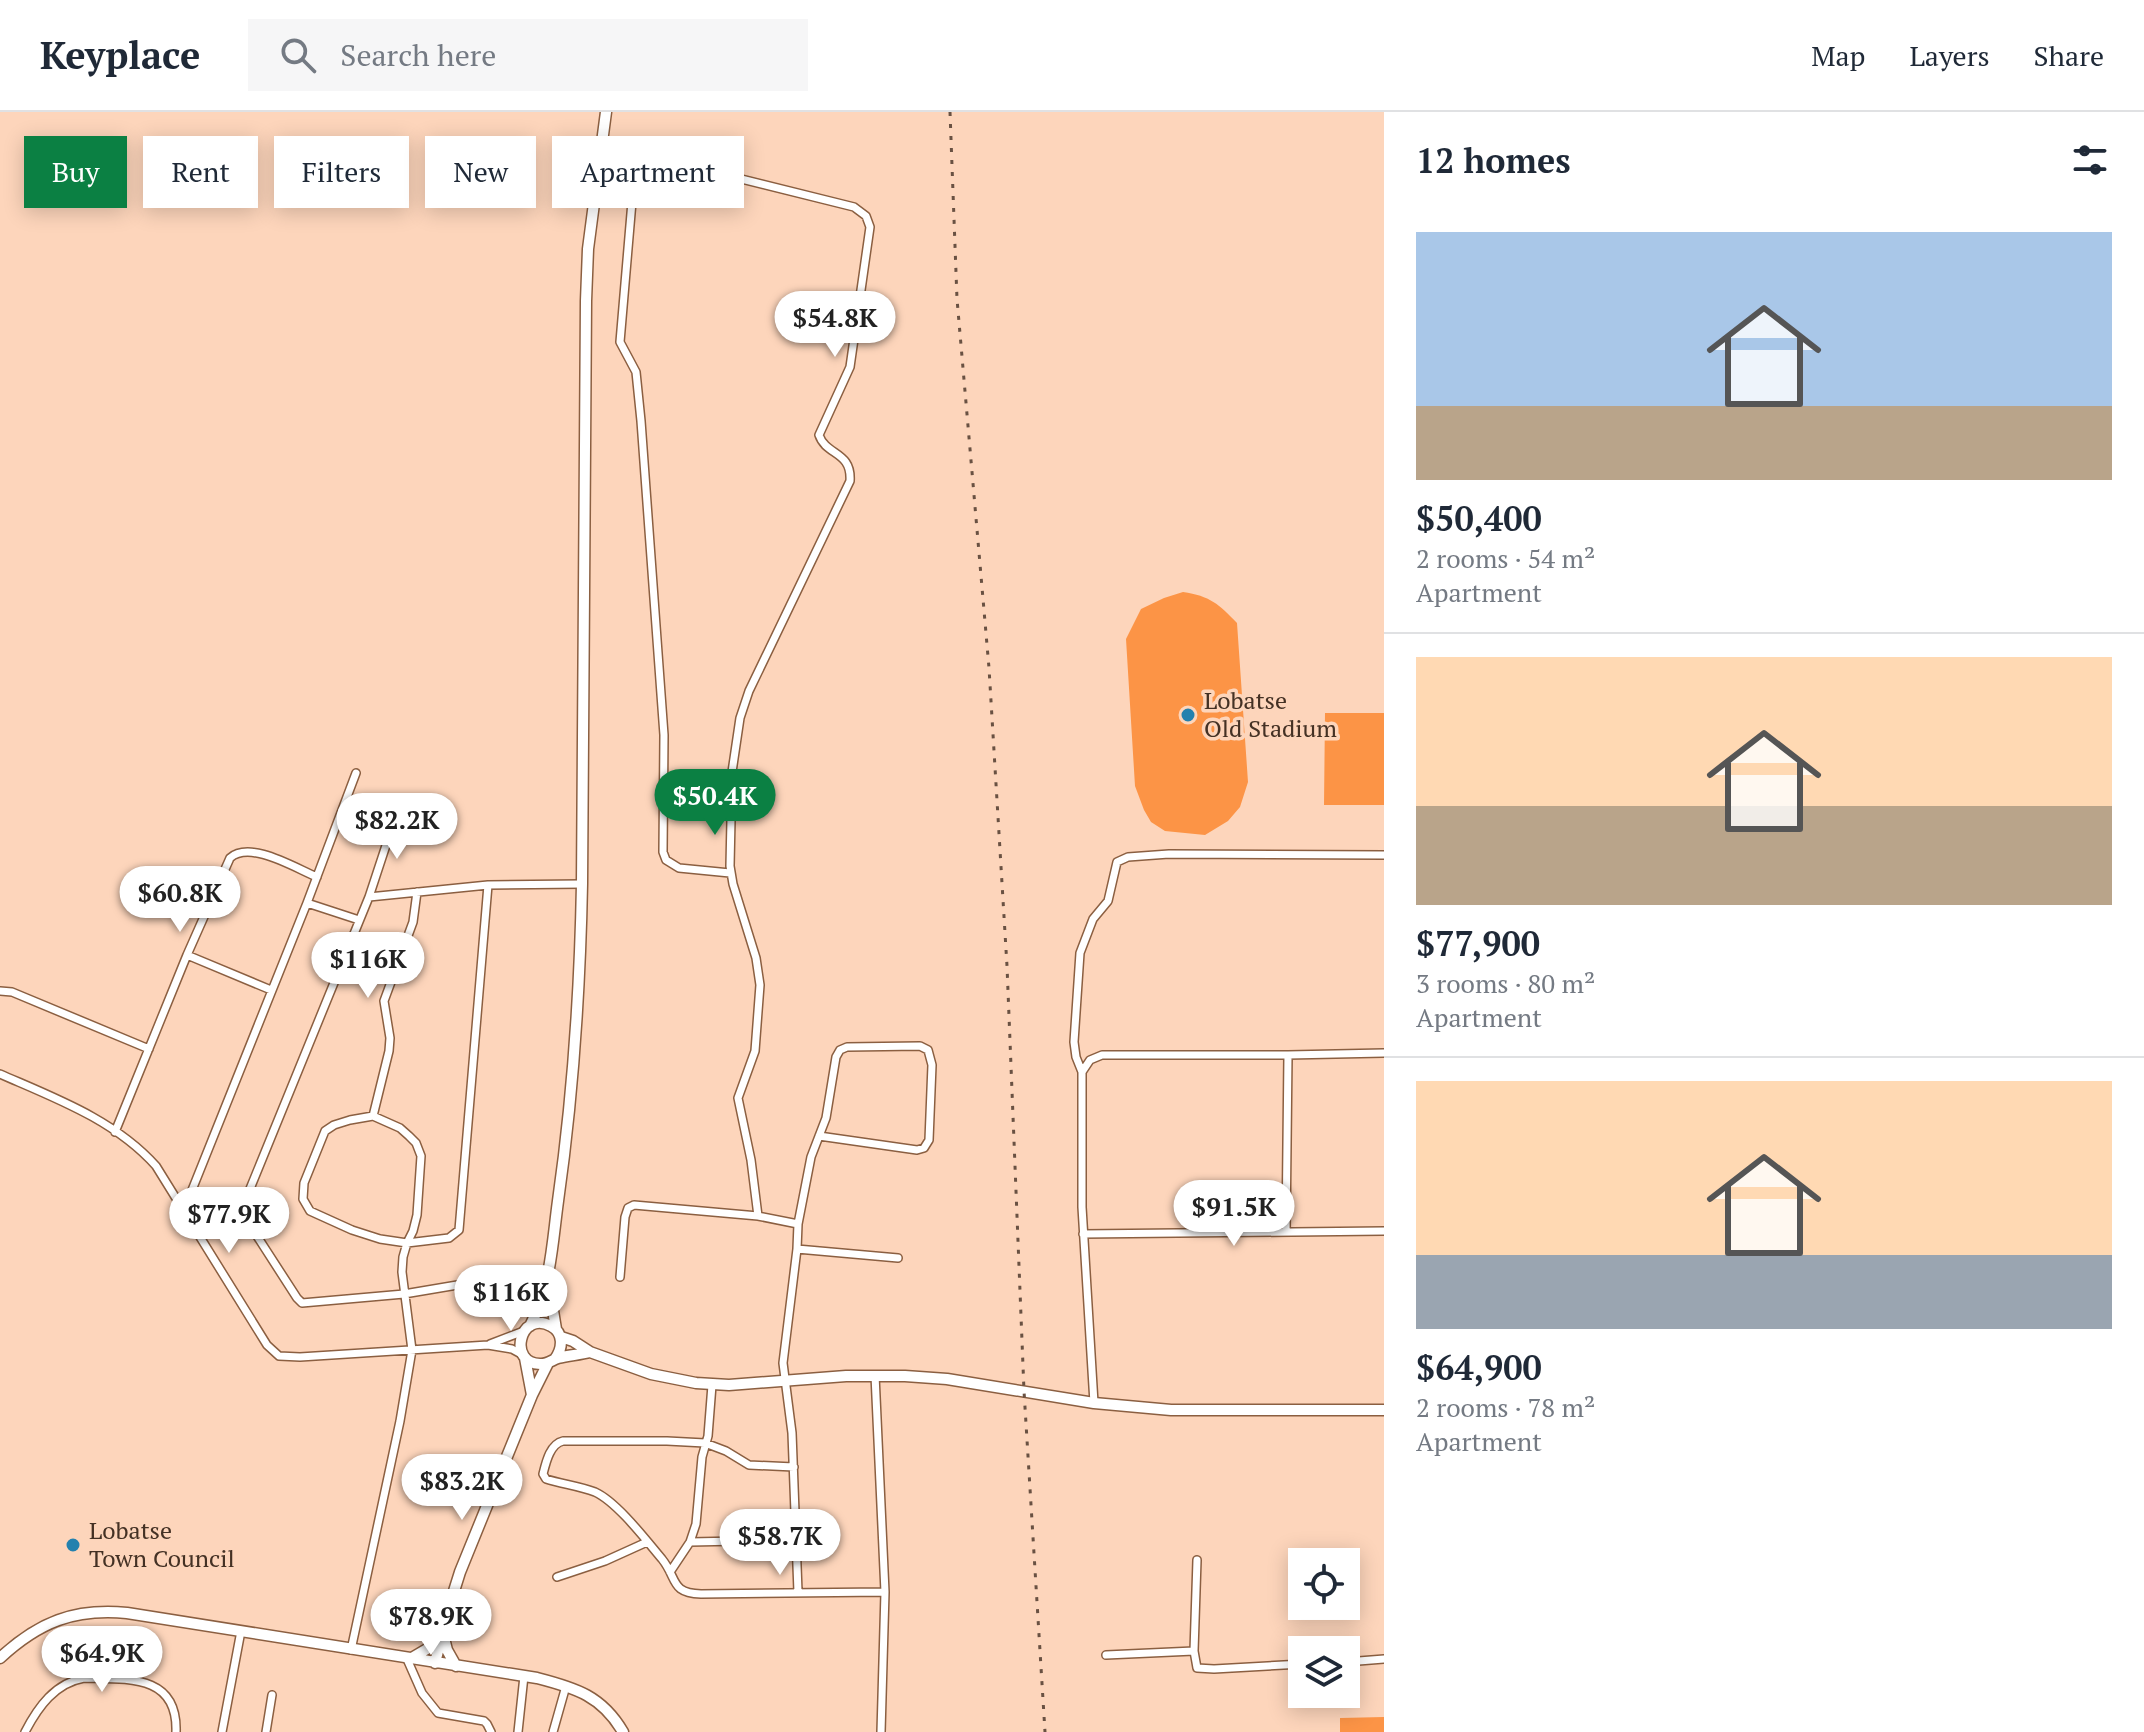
<!DOCTYPE html>
<meta charset="utf-8">
<style>
:root{--surface:#fff;--page:#f6f6f7;--text:#1f2937;--muted:#747a83;--line:#e0e1e3;--accent:#0b8043}
body{margin:0;font-family:"PT Serif",serif;background:var(--page);color:var(--text);height:100vh;display:flex;flex-direction:column;font-size:30px;white-space:nowrap}
*{box-sizing:border-box;margin:0}
p{font-size:26px;color:var(--muted)}
.icon{flex:none;width:44px;height:44px;fill:none;stroke:currentColor;stroke-width:2;stroke-linecap:round;stroke-linejoin:round}
.map{position:relative;flex:1;overflow:hidden}
.details{display:flex;flex-direction:column;background:var(--surface);width:760px}
.details>*{flex:none}
.hud{position:absolute;left:24px;top:24px;width:760px;height:72px;display:flex;gap:16px}
.fabs{position:absolute;left:1288px;top:1436px;display:grid;gap:16px}
.fabs a{display:grid;place-items:center;width:72px;height:72px;border-radius:0px;background:var(--surface);box-shadow:0 4px 20px #0003;font-size:40px}
.price{position:absolute;translate:-50% -68px;padding:0 18px;border-radius:28px;background:#fff;color:#222;font-size:26px;line-height:52px;filter:drop-shadow(0 2px 4px #0008)}
.price::after{content:'';position:absolute;left:50%;top:48px;width:24px;height:18px;margin-left:-12px;background:inherit;clip-path:polygon(0 0,100% 0,50% 100%)}
.price.current{background:var(--accent);color:#fff}
ul{padding:0;list-style:none}
li{display:grid;align-content:center;gap:16px;height:424px;padding:0 32px}
li+li{border-top:2px solid var(--line)}
li span{display:grid;place-items:center;height:248px;border-radius:0px;color:#555}
li>.icon{margin-inline-start:auto}
span .icon{width:144px;height:144px;fill:#fffc;stroke-width:1}
li b{font-size:34px}
h2{display:flex;justify-content:space-between;align-items:center;height:96px;padding:0 32px;font-size:34px}
.tag{padding:0 28px;border-radius:0px;background:var(--surface);box-shadow:0 4px 20px #0003;font-size:28px;line-height:72px}
.tag.current{background:var(--accent);color:#fff}
header{display:flex;align-items:center;gap:48px;box-sizing:border-box;height:112px;padding:0 40px;background:var(--surface);border-bottom:2px solid var(--line)}
header strong{font-size:38px}
nav{display:flex;gap:44px;margin-inline-start:auto;font-size:28px}
.search{width:560px;height:72px;background:var(--page);display:flex;align-items:center;gap:20px;box-sizing:border-box;padding:0 28px;border-radius:0px;color:var(--muted);font-size:30px}
main{display:flex;flex:1;min-height:0}
.map>svg:first-child{display:block}
</style>
<header>
<strong>Keyplace</strong>
<div class="search"><svg class="icon" aria-label="search" viewBox="0 0 24 24"><circle cx="10" cy="10" r="6"/><path d="M15 15l6 6"/></svg>Search here</div>
<nav><a>Map</a><a>Layers</a><a>Share</a></nav>
</header>
<main>
<div class="map">
<svg width="1384" height="1620" viewBox="0 0 1384 1620">
<rect width="100%" height="100%" fill="#fdd5bb"/>
<path fill="#fc9446" d="M1183,480C1210,484 1219,492 1237,511L1248,670L1240,695L1228,709L1205,723L1165,719L1151,710L1144,698L1135,674L1126,527L1141,497L1164,486Z
M1325,601H1384V693H1324Z
M1384,1605V1620H1340V1606Z"/>
<g fill="none" stroke-linecap="round" stroke-linejoin="round">
<defs>
<path id="street" d="M601,37L689,54L854,95L866,104L870,115L850,255L819,323C826,344 852,339 850,369L749,579L740,606L732,660L730,754L733,772L756,846L760,873L755,939L738,986L751,1048L758,1104
M636,43L620,230L636,260L641,309L664,623L663,740L666,748L679,756L730,761
M369,785L396,703
M307,791L359,808
M187,843L271,878
M0,879L12,880L149,937
M1082,960L1076,945L1074,930L1080,841L1093,807L1108,789L1117,750L1128,745L1169,742L1384,743
M0,962C55,986 115,1008 156,1054L267,1233L279,1244L300,1245L488,1233L512,1237L523,1243
M373,1004L389,939L390,926L384,889L413,810L417,780
M115,1020L187,843L230,746C250,728 295,756 317,765
M184,1098L307,791L356,661
M1286,1120L1288,943
M1083,1122L1384,1119
M797,1137L898,1146
M511,1164L404,1182L302,1191L297,1186L246,1107L243,1101V1094L369,785L488,773L582,772
M620,1165L625,1105L628,1096L634,1093L758,1104L798,1112
M490,1232L524,1219
M875,1263L885,1480L881,1620
M1094,1291L1082,1095V960L1090,948L1102,943H1288L1384,941
M794,1355L749,1353L726,1339L705,1331L667,1329H563C550,1332 546,1350 543,1362L546,1367C562,1372 579,1374 595,1380C617,1390 646,1428 662,1447C678,1467 670,1481 701,1482L885,1480
M690,1430L796,1428
M1197,1448L1194,1539L1197,1556L1214,1557L1302,1552
M670,1460L690,1430L696,1412L702,1345L708,1324L712,1273
M557,1465L605,1449L647,1430
M798,1480L792,1321L783,1251L797,1137L798,1112L811,1045L826,1006L836,945L840,938L847,935L920,934L928,938L932,953L929,1028L924,1036L917,1038L819,1024
M351,1538L400,1309L412,1238L402,1160L403,1145L407,1131L413,1119L417,1103L421,1044L416,1031L409,1024L400,1016L373,1004L350,1008L334,1013L325,1019L304,1071L303,1087L310,1099L352,1118L380,1127L407,1131L449,1126L459,1118L488,773
M1106,1543L1194,1539
M407,1547L422,1581L438,1601L484,1609L487,1612L491,1620
M1346,1550L1384,1547
M25,1620C38,1595 55,1571 84,1566C127,1567 178,1562 176,1620
M222,1620L241,1519
M266,1620L272,1583
M518,1620L524,1564
M553,1620L566,1574"/>
<path id="secondary" d="M549,1174L556,1217
M530,1214C551,1174 552,1133 558,1089C573,984 580,878 582,772L586,189L588,137L606,0
M561,1225L573,1229L590,1240L651,1262L696,1271L729,1273L846,1264H905L947,1267L1094,1291L1171,1298H1384
M525,1246L532,1283
M555,1247C563,1236 564,1221 551,1214C519,1197 507,1253 541,1252C548,1252 552,1248 558,1246C569,1243 579,1243 590,1240
M443,1522L447,1538L456,1554
M0,1546C39,1510 74,1496 127,1501L537,1566C576,1576 602,1584 623,1620
M410,1547L427,1537L441,1521
M435,1551L449,1495L460,1460L532,1283L548,1251"/>
</defs>
<use href="#street" stroke="#8b5f41" stroke-width="10"/>
<use href="#secondary" stroke="#8b5f41" stroke-width="13"/>
<use href="#street" stroke="#fff" stroke-width="7"/>
<use href="#secondary" stroke="#fff" stroke-width="10"/>
<path stroke="#695142" stroke-width="3" stroke-dasharray="4 8" stroke-linecap="butt" d="M950,0L957,187L989,556L1007,854L1024,1279L1045,1620"/>
</g>
<g fill="#2481ae" stroke="#fdd5bb" stroke-width="3">
<circle cx="1188" cy="603" r="8"/>
<circle cx="73" cy="1433" r="8"/>
</g>
<g text-anchor="middle" stroke-width="7" stroke-linejoin="round" paint-order="stroke">
<g font-size="24" fill="#443124" stroke="#fdd5bb" text-anchor="start">
<text x="1204" y="597">Lobatse<tspan x="1204" dy="28">Old Stadium</tspan></text>
<text x="89" y="1427">Lobatse<tspan x="89" dy="28">Town Council</tspan></text>
</g>
</g>
</svg>
<div class="fabs">
<a><svg class="icon" aria-label="locate" viewBox="0 0 24 24"><circle cx="12" cy="12" r="6"/><path d="M12 2v4M12 18v4M2 12h4M18 12h4"/></svg></a>
<a><svg class="icon" aria-label="layers" viewBox="0 0 24 24"><path d="M12 4l9 5-9 5-9-5zM3 14l9 5 9-5"/></svg></a>
</div>
<b class="price" style="left:835px;top:247px">$54.8K</b>
<b class="price current" style="left:715px;top:725px">$50.4K</b>
<b class="price" style="left:397px;top:749px">$82.2K</b>
<b class="price" style="left:180px;top:822px">$60.8K</b>
<b class="price" style="left:368px;top:888px">$116K</b>
<b class="price" style="left:1234px;top:1136px">$91.5K</b>
<b class="price" style="left:229px;top:1143px">$77.9K</b>
<b class="price" style="left:511px;top:1221px">$116K</b>
<b class="price" style="left:462px;top:1410px">$83.2K</b>
<b class="price" style="left:780px;top:1465px">$58.7K</b>
<b class="price" style="left:431px;top:1545px">$78.9K</b>
<b class="price" style="left:102px;top:1582px">$64.9K</b>
<div class="hud">
<a class="tag current">Buy</a>
<a class="tag">Rent</a>
<a class="tag">Filters</a>
<a class="tag">New</a>
<a class="tag">Apartment</a>
</div>
</div>
<section class="details">
<h2>12 homes<svg class="icon" aria-label="filters" viewBox="0 0 24 24"><path d="M4 7h16M4 17h16"/><circle cx="9" cy="7" r="2"/><circle cx="15" cy="17" r="2"/></svg></h2>
<ul>
<li><span style="background:linear-gradient(#a9c7e8 70%,#b9a48a 0)"><svg class="icon" aria-label="home" viewBox="0 0 24 24"><path d="M3 11l9-7 9 7M6 9v11h12V9"/></svg></span><div><b>$50,400</b><p>2 rooms · 54 m²</p><p>Apartment</p></div></li>
<li><span style="background:linear-gradient(#ffd9b3 60%,#b9a48a 0)"><svg class="icon" aria-label="home" viewBox="0 0 24 24"><path d="M3 11l9-7 9 7M6 9v11h12V9"/></svg></span><div><b>$77,900</b><p>3 rooms · 80 m²</p><p>Apartment</p></div></li>
<li><span style="background:linear-gradient(#ffd9b3 70%,#9aa5b1 0)"><svg class="icon" aria-label="home" viewBox="0 0 24 24"><path d="M3 11l9-7 9 7M6 9v11h12V9"/></svg></span><div><b>$64,900</b><p>2 rooms · 78 m²</p><p>Apartment</p></div></li>
</ul>
</section>
</main>
